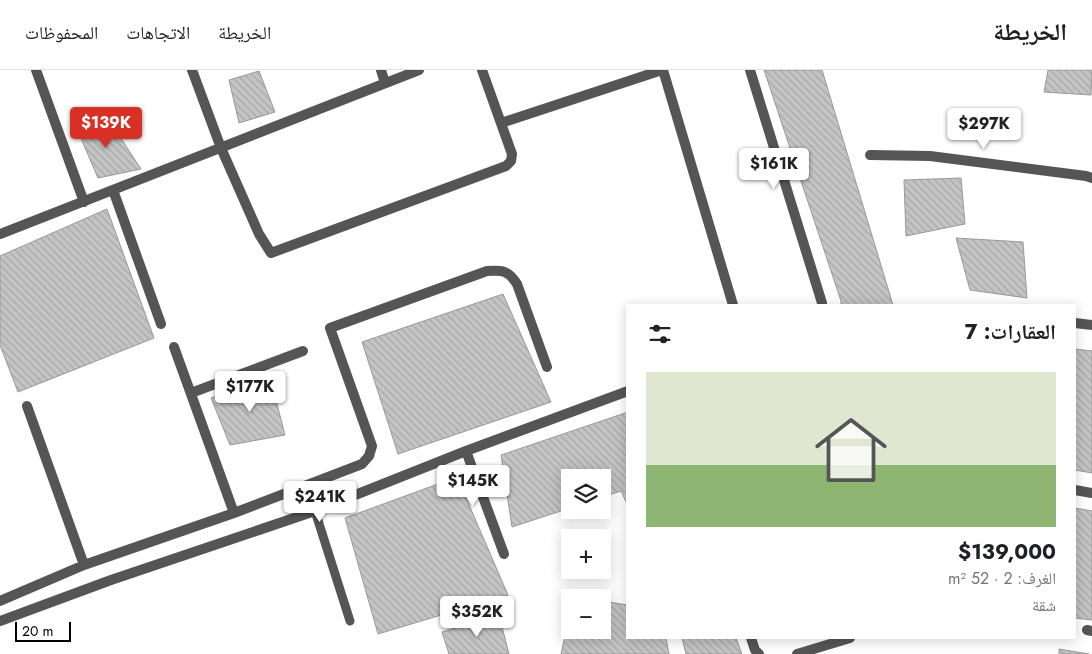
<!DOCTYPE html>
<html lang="ar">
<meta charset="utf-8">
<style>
:root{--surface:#fff;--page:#f2f2f2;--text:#202124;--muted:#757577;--line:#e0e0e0;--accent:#d93025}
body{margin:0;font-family:Jost,"Noto Naskh Arabic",sans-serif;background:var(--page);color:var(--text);direction:rtl;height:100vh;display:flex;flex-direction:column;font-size:19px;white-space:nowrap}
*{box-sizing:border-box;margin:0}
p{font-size:16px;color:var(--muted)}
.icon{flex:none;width:28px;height:28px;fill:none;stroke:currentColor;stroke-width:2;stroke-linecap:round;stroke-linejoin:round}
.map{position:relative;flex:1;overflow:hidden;direction:ltr}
.sheet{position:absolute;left:626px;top:234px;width:450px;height:335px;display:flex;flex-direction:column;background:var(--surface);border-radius:0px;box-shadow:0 2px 12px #0003;direction:rtl}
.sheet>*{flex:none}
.tools{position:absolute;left:561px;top:399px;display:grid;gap:10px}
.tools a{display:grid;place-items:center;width:50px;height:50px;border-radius:0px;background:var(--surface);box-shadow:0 2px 12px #0003;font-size:25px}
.scale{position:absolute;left:15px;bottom:12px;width:56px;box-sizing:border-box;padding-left:5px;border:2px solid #000;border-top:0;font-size:14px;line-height:18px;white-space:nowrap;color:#000;-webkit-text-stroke:4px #fff;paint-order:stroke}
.price{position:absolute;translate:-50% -42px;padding:0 11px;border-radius:5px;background:#fff;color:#222;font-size:16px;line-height:32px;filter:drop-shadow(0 1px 2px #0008)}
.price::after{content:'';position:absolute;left:50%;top:30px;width:15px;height:11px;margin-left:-8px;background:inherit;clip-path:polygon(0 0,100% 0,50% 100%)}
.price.active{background:var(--accent);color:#fff}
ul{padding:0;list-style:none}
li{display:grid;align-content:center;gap:10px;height:265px;padding:0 20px}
li span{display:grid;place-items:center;height:155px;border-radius:0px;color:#555}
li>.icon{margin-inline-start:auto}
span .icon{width:90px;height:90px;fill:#fffc;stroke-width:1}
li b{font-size:21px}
h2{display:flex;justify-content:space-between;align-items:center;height:60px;padding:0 20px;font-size:21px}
header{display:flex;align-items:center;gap:30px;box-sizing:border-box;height:70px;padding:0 25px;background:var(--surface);border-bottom:1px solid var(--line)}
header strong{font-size:24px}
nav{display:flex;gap:28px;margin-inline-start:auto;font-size:18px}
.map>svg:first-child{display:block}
</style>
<header>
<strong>الخريطة</strong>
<nav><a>الخريطة</a><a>الاتجاهات</a><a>المحفوظات</a></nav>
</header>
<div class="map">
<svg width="1092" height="584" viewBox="0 0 1092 584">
<defs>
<pattern id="building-back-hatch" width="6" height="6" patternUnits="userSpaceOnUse" patternTransform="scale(1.25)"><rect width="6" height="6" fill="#c4c4c4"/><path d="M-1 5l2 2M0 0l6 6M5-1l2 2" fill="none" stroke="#a7a7a7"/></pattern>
</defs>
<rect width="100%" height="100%" fill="#fff"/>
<path fill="url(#building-back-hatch)" stroke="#999" d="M764,0H822L893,235H841V231Z
M1048,0H1092L1091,25L1044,22Z
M259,1L275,42L239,53L229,10Z
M105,44L141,99L98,108L77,59Z
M961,108L965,154L906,166L904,110Z
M107,139L154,268L18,322L0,275V186Z
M956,168L1023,172L1027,228L970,220Z
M503,224L551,332L398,384L362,272Z
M1075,279L1092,281V403L1075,400Z
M270,307L285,365L230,375L211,328Z
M628,342V436L621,421L602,427V408H570V438L512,457L501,385Z
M457,407L508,525L378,564L345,448Z
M1075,438L1092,441V550L1075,548Z
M602,531L628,535V568H666L669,584H561L570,543V560H602Z
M499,545L509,584H449L442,562Z
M682,568H736L742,584H686Z
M1059,579L1089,584H1059Z"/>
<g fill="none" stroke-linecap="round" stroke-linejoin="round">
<path stroke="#555" stroke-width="9" d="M315,441L350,551"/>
<path stroke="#555" stroke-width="10" d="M36,0L84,132
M192,0L221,78L259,164L271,183L506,96L511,91L512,84L482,0
M381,0L385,13
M663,0L733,235
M750,0L822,233
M501,53L662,0
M870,85L930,86L1086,106L1092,108
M113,120L161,254
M0,164L419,0
M1075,253L1092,255
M174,277L234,443
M191,323L303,281
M27,336L84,495
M466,381L504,484
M1075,420L1092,423
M0,531L84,495L234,443L362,394L369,386L372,376L330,258L487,201C502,200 508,200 517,214L547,297
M0,551L111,510L315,441L466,381L628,321
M1087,560L1092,561
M751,568L755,580L759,584
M797,584L850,568"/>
</g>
</svg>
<div class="tools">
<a><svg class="icon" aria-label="layers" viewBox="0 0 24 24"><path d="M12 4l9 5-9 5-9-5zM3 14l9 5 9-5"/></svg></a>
<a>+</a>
<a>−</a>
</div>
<div class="scale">20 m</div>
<b class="price active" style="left:106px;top:79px">$139K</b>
<b class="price" style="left:984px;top:80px">$297K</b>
<b class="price" style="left:774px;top:120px">$161K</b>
<b class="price" style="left:250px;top:343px">$177K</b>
<b class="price" style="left:473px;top:437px">$145K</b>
<b class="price" style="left:320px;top:453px">$241K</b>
<b class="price" style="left:477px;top:568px">$352K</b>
<section class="sheet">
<h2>العقارات: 7<svg class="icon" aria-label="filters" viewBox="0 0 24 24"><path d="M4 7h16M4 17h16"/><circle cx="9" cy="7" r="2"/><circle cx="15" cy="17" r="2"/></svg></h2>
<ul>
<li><span style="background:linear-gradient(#dfe7d0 60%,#8fb573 0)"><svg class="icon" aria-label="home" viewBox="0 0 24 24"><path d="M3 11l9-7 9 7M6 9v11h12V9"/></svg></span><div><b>$139,000</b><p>الغرف: 2 · 52 m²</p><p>شقة</p></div></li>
</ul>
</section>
</div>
